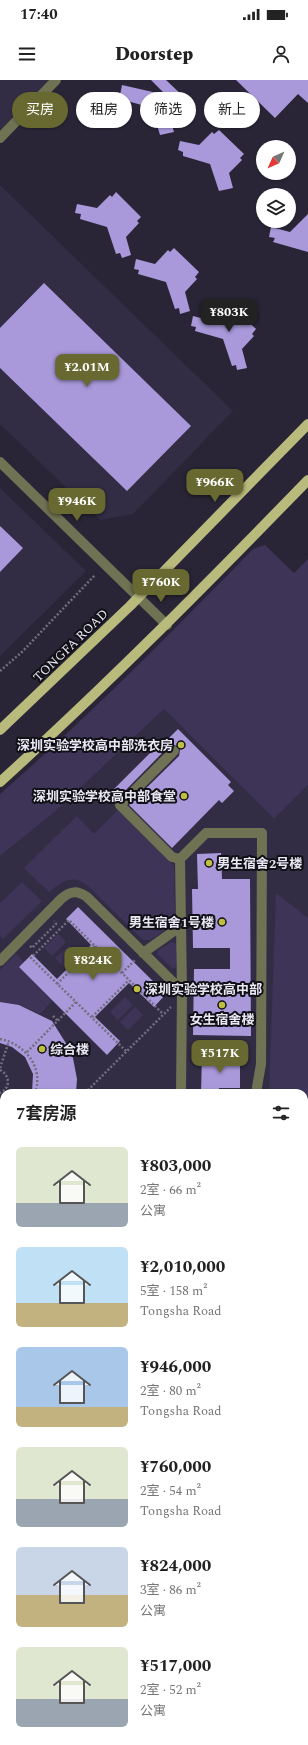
<!DOCTYPE html>
<html lang="zh">
<meta charset="utf-8">
<style>
:root{--surface:#fff;--page:#f6f6f6;--text:#222;--muted:#767676;--accent:#686930}
body{margin:0;font-family:Spectral,"Noto Sans SC",serif;background:var(--page);color:var(--text);height:100vh;display:flex;flex-direction:column;font-size:15px;white-space:nowrap}
*{box-sizing:border-box;margin:0}
p{font-size:13px;color:var(--muted)}
.icon{flex:none;width:22px;height:22px;fill:none;stroke:currentColor;stroke-width:2;stroke-linecap:round;stroke-linejoin:round}
.map{position:relative;flex:1;overflow:hidden}
.details{position:absolute;left:0px;top:1009px;width:308px;height:656px;display:flex;flex-direction:column;background:var(--surface);border-radius:12px 12px 0 0;box-shadow:0 1px 3px #0004}
.details>*{flex:none}
.hud{position:absolute;left:12px;top:12px;width:284px;height:36px;display:flex;gap:8px}
.needle{width:26px;rotate:225deg}
.buttons{position:absolute;left:256px;top:60px;display:grid;gap:8px}
.buttons a{display:grid;place-items:center;width:40px;height:40px;border-radius:50%;background:var(--surface);box-shadow:0 1px 3px #0004;font-size:20px}
.price{position:absolute;translate:-50% -34px;padding:0 9px;border-radius:8px;background:var(--accent);color:#fff;font-size:13px;line-height:26px;filter:drop-shadow(0 1px 2px #0008)}
.price::after{content:'';position:absolute;left:50%;top:24px;width:12px;height:9px;margin-left:-6px;background:inherit;clip-path:polygon(0 0,100% 0,50% 100%)}
.price.on{background:#222;color:#fff}
ul{padding:0;list-style:none}
li{display:flex;align-items:center;gap:12px;height:100px;padding:0 16px}
li span{display:grid;place-items:center;flex:none;width:112px;height:80px;border-radius:6px;color:#555}
li>.icon{margin-inline-start:auto}
span .icon{width:48px;height:48px;fill:#fffc;stroke-width:1}
li b{font-size:17px}
h2{display:flex;justify-content:space-between;align-items:center;height:48px;padding:0 16px;font-size:17px}
.chip{padding:0 14px;border-radius:18px;background:var(--surface);box-shadow:0 1px 3px #0004;font-size:14px;line-height:36px}
.chip.on{background:var(--accent);color:#fff}
.status{display:flex;justify-content:space-between;align-items:center;height:28px;padding:0 20px;background:var(--surface);direction:ltr}
.status svg{height:11px;fill:currentColor}
header{display:flex;justify-content:space-between;align-items:center;height:52px;padding:0 16px;background:var(--surface);font-size:18px;font-weight:800}
.map>svg:first-child{display:block}
</style>
<div class="status"><b>17:40</b><svg viewBox="0 0 49 12"><path d="M0 12V9h3v3zM5 12V6h3v6zM10 12V3h3v9zM15 12V0h3v12zM26 1h20v11H26zM47 4h2v5h-2z"/></svg></div>
<header><svg class="icon" aria-label="menu" viewBox="0 0 24 24"><path d="M4 6h16M4 12h16M4 18h16"/></svg>Doorstep<svg class="icon" aria-label="person" viewBox="0 0 24 24"><circle cx="12" cy="8" r="4"/><path d="M4 21q1-7 8-7t8 7"/></svg></header>
<div class="map">
<svg width="308" height="1665" viewBox="0 0 308 1665">
<rect width="100%" height="100%" fill="#292536"/>
<path fill="#322d44" fill-rule="evenodd" d="M0,0H49L0,50Z
M0,105L233,331L133,434L100,440L0,344Z
M0,408L86,491L0,576Z
M164,629L274,739L308,705V1665H0V776L57,730ZM4,1013H304V1661H4Z"/>
<path fill="#3d3458" d="M265,465L294,493L308,479V705L274,739L164,629L57,730L0,776V714C88,637 171,553 253,469Z
M118,730L174,786L175,837L170,846L157,856L150,860H143L87,805C71,794 63,801 49,812L24,788L77,736L94,754Z
M22,802L42,821L3,859L0,856V823Z
M276,813L308,838V1665H0V1121H4V1661H304V1013H269Z
M58,854L66,862L52,876L44,868Z
M172,862L177,864L176,887L173,889L157,874L158,870Z
M69,865L77,873L64,887L55,878Z
M16,874L24,882L19,887L52,921L40,934L19,925L0,922V890Z
M125,917L133,925L118,940L110,932Z
M135,927L143,935L128,950L120,942Z"/>
<path fill="#a999db" d="M151,0H166L185,18L181,23L183,25L170,38L174,52L160,55L152,28L124,20L125,16L120,15L122,5L166,15Z
M236,0H308V23L298,14L275,38Z
M219,50L244,74L240,78L242,80L229,93L233,108L219,111L210,84L183,76V72L178,70L180,61L199,65L212,52L214,54Z
M116,112L141,137L137,141L139,143L126,157L131,175L122,178L120,173L116,174L107,147L80,139L81,134L75,133L77,124L97,128L110,115L112,117Z
M308,134V172L273,162L275,158L269,157L271,147L290,152Z
M174,168L199,192L195,197L197,199L185,212L190,231L180,234L179,228L175,229L166,202L138,194L139,190L134,189L136,179L155,184L168,170L170,172Z
M44,203L191,346L127,411L0,288V248Z
M231,225L256,249L252,254L254,256L242,269L247,288L237,290L236,285L232,286L223,259L195,251L196,247L191,246L193,236L212,241L225,227L227,229Z
M0,446L23,468L0,492Z
M178,649L231,702L228,705L234,711L222,723L219,720L172,768L129,725L179,676L180,670L178,666L173,665L169,666L117,719L111,712L153,670L155,672Z
M221,773L222,799H250L251,956L193,955L194,889H230V868H193L192,809H198L197,774Z
M78,827L166,914L154,927L129,903L95,937L120,961L107,975L19,887L32,874L57,899L91,865L66,839Z
M0,922L19,925L52,941L72,973L77,999L76,1013H32L33,994L25,977L12,967L0,963Z
M202,975H218L219,978H240V1008H219V1013H201Z"/>
<g fill="none" stroke-linecap="round" stroke-linejoin="round">
<path stroke="#726e7e" stroke-width="2.5" stroke-dasharray="2 2" stroke-linecap="butt" d="M0,591L22,572L95,495
M30,866L32,868L56,844L54,841
M122,893L135,880
M57,904L95,866
M53,936L58,941
M92,937L129,900
M0,959C25,964 44,987 35,1013
M126,971L31,878L69,840L163,934
M27,972L76,922
M0,988L9,961
M0,990C10,995 11,1008 0,1013
M85,1013L171,927
M0,1041L4,1040
M0,1083H2"/>
<path stroke="#707254" stroke-width="10" d="M0,58L56,0
M0,382L167,545
M174,671L120,725L172,777L180,779
M143,873L181,846
M0,881L61,819C70,811 77,810 87,817L182,911
M181,1013L182,911L180,779L206,753H262L261,984L256,1013
M0,1110H4
M0,1188L4,1187
M304,1216L308,1215
M0,1266L4,1267
M304,1321H308"/>
<path stroke="#b9bb7d" stroke-width="10" d="M0,650L130,526L308,344
M0,702C107,605 207,504 308,400"/>
</g>
<g fill="#bebf42" stroke="#111017" stroke-width="1.5">
<circle cx="181" cy="665" r="4"/>
<circle cx="184" cy="716" r="4"/>
<circle cx="209" cy="783" r="4"/>
<circle cx="222" cy="842" r="4"/>
<circle cx="137" cy="909" r="4"/>
<circle cx="222" cy="925" r="4"/>
<circle cx="42" cy="969" r="4"/>
</g>
<g text-anchor="middle" stroke-width="4" stroke-linejoin="round" paint-order="stroke">
<g font-size="13" fill="#eae8f4" stroke="#111017">
<text transform="translate(70 565) rotate(-44)" y="5">TONGFA ROAD</text>
</g>
<g font-size="13" font-weight="bold" fill="#eae8f4" stroke="#111017" text-anchor="end">
<text x="173" y="670">深圳实验学校高中部洗衣房</text>
<text x="176" y="721">深圳实验学校高中部食堂</text>
<text x="217" y="788" text-anchor="start">男生宿舍2号楼</text>
<text x="214" y="847">男生宿舍1号楼</text>
<text x="145" y="914" text-anchor="start">深圳实验学校高中部</text>
<text x="222" y="944" text-anchor="middle">女生宿舍楼</text>
<text x="50" y="974" text-anchor="start">综合楼</text>
</g>
</g>
</svg>
<div class="buttons">
<a><svg class="needle" viewBox="-14 -14 28 28"><path d="M0-13l5 13h-10z" fill="#e53935"/><path d="M0 13l5-13h-10z" fill="#767676"/></svg></a>
<a><svg class="icon" aria-label="layers" viewBox="0 0 24 24"><path d="M12 4l9 5-9 5-9-5zM3 14l9 5 9-5"/></svg></a>
</div>
<b class="price on" style="left:229px;top:253px">¥803K</b>
<b class="price" style="left:87px;top:308px">¥2.01M</b>
<b class="price" style="left:215px;top:423px">¥966K</b>
<b class="price" style="left:77px;top:442px">¥946K</b>
<b class="price" style="left:161px;top:523px">¥760K</b>
<b class="price" style="left:93px;top:901px">¥824K</b>
<b class="price" style="left:220px;top:994px">¥517K</b>
<div class="hud">
<a class="chip on">买房</a>
<a class="chip">租房</a>
<a class="chip">筛选</a>
<a class="chip">新上</a>
</div>
<section class="details">
<h2>7套房源<svg class="icon" aria-label="filters" viewBox="0 0 24 24"><path d="M4 7h16M4 17h16"/><circle cx="9" cy="7" r="2"/><circle cx="15" cy="17" r="2"/></svg></h2>
<ul>
<li><span style="background:linear-gradient(#dfe7d0 70%,#9aa5b1 0)"><svg class="icon" aria-label="home" viewBox="0 0 24 24"><path d="M3 11l9-7 9 7M6 9v11h12V9"/></svg></span><div><b>¥803,000</b><p>2室 · 66 m²</p><p>公寓</p></div></li>
<li><span style="background:linear-gradient(#bfe0f5 70%,#c2b280 0)"><svg class="icon" aria-label="home" viewBox="0 0 24 24"><path d="M3 11l9-7 9 7M6 9v11h12V9"/></svg></span><div><b>¥2,010,000</b><p>5室 · 158 m²</p><p>Tongsha Road</p></div></li>
<li><span style="background:linear-gradient(#a9c7e8 75%,#c2b280 0)"><svg class="icon" aria-label="home" viewBox="0 0 24 24"><path d="M3 11l9-7 9 7M6 9v11h12V9"/></svg></span><div><b>¥946,000</b><p>2室 · 80 m²</p><p>Tongsha Road</p></div></li>
<li><span style="background:linear-gradient(#dfe7d0 65%,#9aa5b1 0)"><svg class="icon" aria-label="home" viewBox="0 0 24 24"><path d="M3 11l9-7 9 7M6 9v11h12V9"/></svg></span><div><b>¥760,000</b><p>2室 · 54 m²</p><p>Tongsha Road</p></div></li>
<li><span style="background:linear-gradient(#c9d6e8 60%,#c2b280 0)"><svg class="icon" aria-label="home" viewBox="0 0 24 24"><path d="M3 11l9-7 9 7M6 9v11h12V9"/></svg></span><div><b>¥824,000</b><p>3室 · 86 m²</p><p>公寓</p></div></li>
<li><span style="background:linear-gradient(#dfe7d0 65%,#9aa5b1 0)"><svg class="icon" aria-label="home" viewBox="0 0 24 24"><path d="M3 11l9-7 9 7M6 9v11h12V9"/></svg></span><div><b>¥517,000</b><p>2室 · 52 m²</p><p>公寓</p></div></li>
</ul>
</section>
</div>
